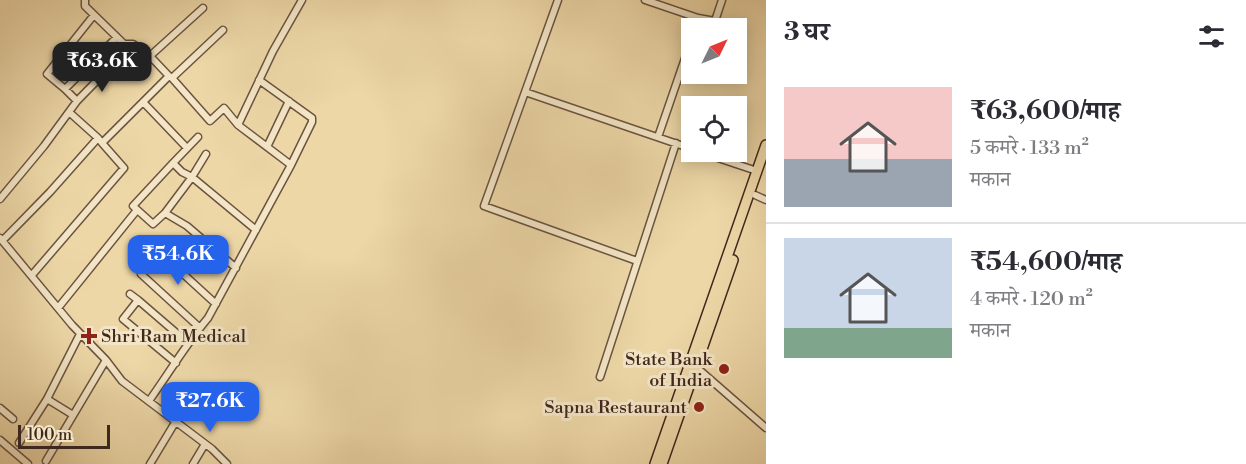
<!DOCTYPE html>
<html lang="hi">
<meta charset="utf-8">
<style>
:root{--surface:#fff;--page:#f7f7f7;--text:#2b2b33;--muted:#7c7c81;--line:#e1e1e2;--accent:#2563eb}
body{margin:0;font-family:"Libre Bodoni","Noto Serif Devanagari",serif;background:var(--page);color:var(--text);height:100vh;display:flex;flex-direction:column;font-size:22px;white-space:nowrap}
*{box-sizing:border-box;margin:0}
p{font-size:20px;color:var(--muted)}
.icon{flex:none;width:33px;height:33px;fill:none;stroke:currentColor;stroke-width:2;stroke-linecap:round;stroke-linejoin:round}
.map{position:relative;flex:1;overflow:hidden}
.details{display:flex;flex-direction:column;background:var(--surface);width:480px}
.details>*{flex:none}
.needle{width:39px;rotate:47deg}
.tools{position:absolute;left:681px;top:18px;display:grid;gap:12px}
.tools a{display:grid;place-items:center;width:66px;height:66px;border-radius:0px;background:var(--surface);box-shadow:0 3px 15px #0003;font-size:30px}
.scale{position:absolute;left:18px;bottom:15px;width:92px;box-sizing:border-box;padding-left:6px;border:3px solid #3f281d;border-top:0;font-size:16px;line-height:21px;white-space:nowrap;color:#3f281d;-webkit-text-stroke:4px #f3e5c6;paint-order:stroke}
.price{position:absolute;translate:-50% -51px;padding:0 14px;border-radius:12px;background:var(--accent);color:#fff;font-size:20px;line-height:39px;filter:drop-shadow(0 2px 3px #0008)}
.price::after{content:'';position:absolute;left:50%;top:36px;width:18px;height:14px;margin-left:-9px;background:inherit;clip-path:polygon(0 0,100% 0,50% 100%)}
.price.selected{background:#222;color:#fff}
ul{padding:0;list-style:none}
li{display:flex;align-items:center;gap:18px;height:150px;padding:0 18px}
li+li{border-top:2px solid var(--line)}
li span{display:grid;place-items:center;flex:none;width:168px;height:120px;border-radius:0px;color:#555}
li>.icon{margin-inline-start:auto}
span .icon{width:72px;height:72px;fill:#fffc;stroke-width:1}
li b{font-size:26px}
h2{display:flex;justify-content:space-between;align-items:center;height:72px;padding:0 18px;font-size:26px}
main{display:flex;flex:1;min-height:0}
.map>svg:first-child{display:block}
</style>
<main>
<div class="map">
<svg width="766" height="464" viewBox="0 0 766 464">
<rect width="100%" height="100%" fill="#edd7a7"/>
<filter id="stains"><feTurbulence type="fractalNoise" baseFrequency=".00333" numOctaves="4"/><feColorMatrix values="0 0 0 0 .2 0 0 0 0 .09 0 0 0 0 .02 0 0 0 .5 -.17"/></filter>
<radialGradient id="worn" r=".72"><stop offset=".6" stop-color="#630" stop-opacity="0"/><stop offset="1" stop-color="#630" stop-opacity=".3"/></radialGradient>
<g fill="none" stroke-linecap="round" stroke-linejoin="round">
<defs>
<path id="minor" d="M85,0V6L124,44H133L150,56
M558,0L525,92L692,149
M645,0L698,18L695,28
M203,8L150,56L169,76L172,78L210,121L224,108L238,125
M698,18L715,21L722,0
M172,78L223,30
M259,80L312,118V122L291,165
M65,89L47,74L94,15
M525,92L484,206L637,261
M77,101L65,89L117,37
M143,102L187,148
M69,112L98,138
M658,137L692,38
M267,147L289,101
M700,152L757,171
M206,154L192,177L182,172L173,163L133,206L153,224L165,213L187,226L236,268
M173,163L198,137
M755,195L766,200
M0,199L44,146L77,101L117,60
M165,213L192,177L256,230
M0,238L72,325L106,360L122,381L212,449L227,464
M3,240L50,192L98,138L102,143L169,76
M156,249L216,304
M141,274L200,328
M32,275L124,168L102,143
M130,294L138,300L123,319L176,363
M138,300L188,343
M58,308L137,210
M696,367L766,428
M600,377L676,143
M47,399L73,415
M149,401C169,373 186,344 208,318L291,165L238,125L273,51L302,0
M0,408L13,419
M0,440L28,464
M19,443L47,399L80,334
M46,461L106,360
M150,464L176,421
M193,464L205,444"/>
<path id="primary" d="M655,464L766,145
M662,464L733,260"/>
</defs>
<use href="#minor" stroke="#6a5440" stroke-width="9"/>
<use href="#primary" stroke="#3f281d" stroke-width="12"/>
<use href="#minor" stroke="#f3e5c6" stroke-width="6"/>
<use href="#primary" stroke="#edd7a7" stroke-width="9"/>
</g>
<g fill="#8f2418" stroke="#f3e5c6" stroke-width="2">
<path d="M86 327h6v6h6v6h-6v6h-6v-6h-6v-6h6z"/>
<circle cx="724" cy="369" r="6"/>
<circle cx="699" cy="407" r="6"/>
</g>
<g text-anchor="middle" stroke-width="6" stroke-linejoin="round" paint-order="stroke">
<g font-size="18" fill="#3f281d" stroke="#f3e5c6" text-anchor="end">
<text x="101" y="342" text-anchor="start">Shri Ram Medical</text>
<text x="712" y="365">State Bank<tspan x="712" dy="21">of India</tspan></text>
<text x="687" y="413">Sapna Restaurant</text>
</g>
</g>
<rect width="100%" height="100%" filter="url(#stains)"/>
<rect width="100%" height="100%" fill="url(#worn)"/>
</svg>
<div class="tools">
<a><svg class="needle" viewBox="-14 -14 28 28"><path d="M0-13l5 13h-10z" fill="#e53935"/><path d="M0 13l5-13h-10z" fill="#7c7c81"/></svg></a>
<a><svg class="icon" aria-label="locate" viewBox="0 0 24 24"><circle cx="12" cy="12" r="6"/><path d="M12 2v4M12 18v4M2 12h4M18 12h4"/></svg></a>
</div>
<div class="scale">100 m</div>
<b class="price selected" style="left:102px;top:93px">₹63.6K</b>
<b class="price" style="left:178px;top:286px">₹54.6K</b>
<b class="price" style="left:210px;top:433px">₹27.6K</b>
</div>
<section class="details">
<h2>3 घर<svg class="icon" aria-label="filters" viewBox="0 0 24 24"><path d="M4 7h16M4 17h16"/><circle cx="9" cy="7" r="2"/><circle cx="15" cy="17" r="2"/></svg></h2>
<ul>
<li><span style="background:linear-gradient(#f6c9c9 60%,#9aa5b1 0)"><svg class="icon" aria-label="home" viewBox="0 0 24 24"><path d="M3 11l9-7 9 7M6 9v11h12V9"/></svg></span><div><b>₹63,600/माह</b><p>5 कमरे · 133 m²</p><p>मकान</p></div></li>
<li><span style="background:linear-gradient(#c9d6e8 75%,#7fa58c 0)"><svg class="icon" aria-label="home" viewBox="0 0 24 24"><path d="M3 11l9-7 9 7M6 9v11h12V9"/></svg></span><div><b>₹54,600/माह</b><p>4 कमरे · 120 m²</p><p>मकान</p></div></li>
</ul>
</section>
</main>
